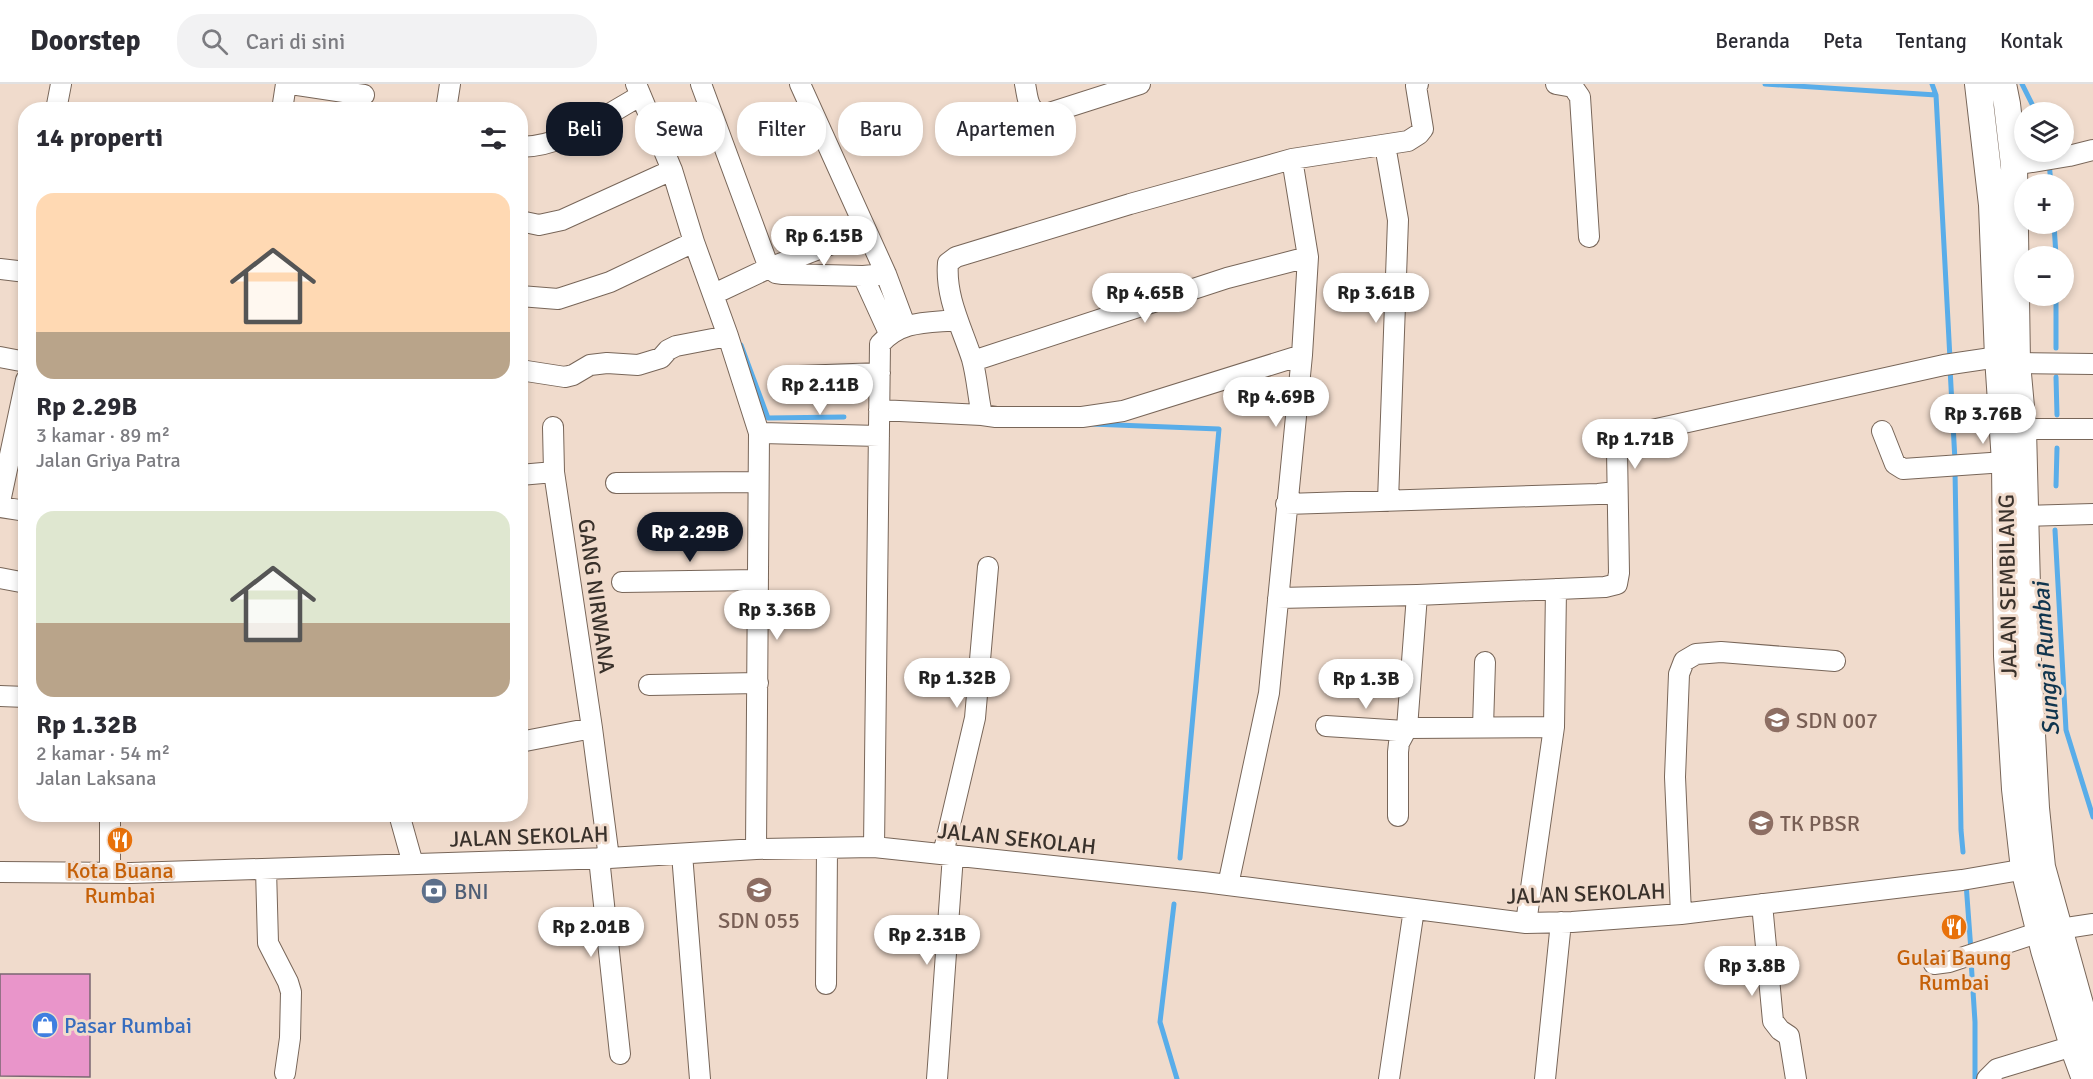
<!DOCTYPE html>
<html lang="id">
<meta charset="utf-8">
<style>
:root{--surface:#fff;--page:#f2f2f3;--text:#2b2b33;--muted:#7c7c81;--line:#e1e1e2;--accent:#111827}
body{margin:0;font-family:Signika,sans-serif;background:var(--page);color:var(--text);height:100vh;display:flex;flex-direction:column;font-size:22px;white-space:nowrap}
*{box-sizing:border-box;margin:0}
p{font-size:20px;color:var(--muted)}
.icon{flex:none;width:33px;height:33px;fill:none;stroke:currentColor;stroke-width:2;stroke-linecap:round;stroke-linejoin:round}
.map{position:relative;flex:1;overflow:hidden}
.side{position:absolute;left:18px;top:18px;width:510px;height:720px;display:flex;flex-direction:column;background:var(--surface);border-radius:24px;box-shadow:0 3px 9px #0003}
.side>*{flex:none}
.guide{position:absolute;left:546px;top:18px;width:570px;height:54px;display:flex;gap:12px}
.buttons{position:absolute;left:2014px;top:18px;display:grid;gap:12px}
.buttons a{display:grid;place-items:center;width:60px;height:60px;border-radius:50%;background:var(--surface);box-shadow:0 3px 9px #0003;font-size:30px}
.price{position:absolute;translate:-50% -51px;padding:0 14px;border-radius:21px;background:#fff;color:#222;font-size:20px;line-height:39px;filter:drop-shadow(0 2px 3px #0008)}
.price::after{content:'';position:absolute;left:50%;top:36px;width:18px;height:14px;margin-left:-9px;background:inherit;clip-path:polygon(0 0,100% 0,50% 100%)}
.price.active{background:var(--accent);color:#fff}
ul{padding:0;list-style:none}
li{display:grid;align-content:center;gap:12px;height:318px;padding:0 18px}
li span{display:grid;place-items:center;height:186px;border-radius:18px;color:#555}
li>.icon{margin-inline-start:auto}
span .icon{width:108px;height:108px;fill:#fffc;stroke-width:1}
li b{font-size:26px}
h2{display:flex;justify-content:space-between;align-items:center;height:72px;padding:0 18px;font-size:26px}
.tag{padding:0 21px;border-radius:24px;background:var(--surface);box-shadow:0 3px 9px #0003;font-size:21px;line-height:54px}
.tag.active{background:var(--accent);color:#fff}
header{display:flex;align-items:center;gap:36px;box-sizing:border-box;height:84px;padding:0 30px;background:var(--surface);border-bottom:2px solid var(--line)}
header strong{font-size:28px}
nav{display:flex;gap:33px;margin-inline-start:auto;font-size:21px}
.search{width:420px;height:54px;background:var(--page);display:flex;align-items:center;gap:15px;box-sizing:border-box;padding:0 21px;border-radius:24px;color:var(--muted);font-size:22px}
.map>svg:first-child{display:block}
</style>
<header>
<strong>Doorstep</strong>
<div class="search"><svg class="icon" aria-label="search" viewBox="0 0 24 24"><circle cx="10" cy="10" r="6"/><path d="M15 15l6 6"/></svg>Cari di sini</div>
<nav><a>Beranda</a><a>Peta</a><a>Tentang</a><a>Kontak</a></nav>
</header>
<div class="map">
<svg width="2093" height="995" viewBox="0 0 2093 995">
<rect width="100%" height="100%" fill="#f0dbcc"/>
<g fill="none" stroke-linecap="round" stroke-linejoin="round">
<path stroke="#59ade9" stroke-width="5" d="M1765,0L1936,11
M1932,0L1936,11L1950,275
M2022,0L2036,28
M2049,78L2051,100
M2054,140L2056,172
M2056,212V264
M741,261L768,334L844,333
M1950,284L1955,377
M2056,293L2057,331
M1091,340L1219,345L1180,774
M1955,386L1961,746L1963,768
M2056,402L2057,364
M2055,446L2066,646L2093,733
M1966,799L1971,867
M1174,820L1160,938L1177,995
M1971,876L1975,938V995"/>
</g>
<path fill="#e995ca" stroke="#7a6772" stroke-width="1.5" d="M0,890H90V993L0,992Z"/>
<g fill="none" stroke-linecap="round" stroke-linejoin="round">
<defs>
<path id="minor" d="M291,0L364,11
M636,0L672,86L694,158L728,252L759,349L756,765
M701,0L769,184L776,189L783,190L863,192L886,190
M800,0L886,190L905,241
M1025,0C1028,14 1027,27 1043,31L1140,0
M1556,0L1573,3L1580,13L1589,153
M56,26L61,0
M282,26L286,0
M446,26L450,0
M1385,61L1398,136L1388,417
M520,63C563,63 604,32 640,12
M2014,81L2069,72L2093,66
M520,137L539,141L562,136L672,86
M0,185L26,188
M863,192L889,249
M714,210L769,184L866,147
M520,212L558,215L610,198L694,158
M1302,271L1123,327L1082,333H996L982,331C978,313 977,293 972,275C962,244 945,213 948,179L956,173L1130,120L1292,75L1408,57L1419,50L1423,45L1416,2L1418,0
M0,273L26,278
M973,277L1227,194L1308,173
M2017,279L2093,280
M520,286L565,293L573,291L590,281L607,279L638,281L661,274L668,266L676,262L728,252
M799,292L880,289
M879,326L982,331
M553,343L554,388L592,644L609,774
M2023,345H2093
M1882,347L1895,380L1903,385L2005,378
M759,349L879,352
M520,391L554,388
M616,399L758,398
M0,418L26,296
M1286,420L1598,410L1616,408
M0,423L26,427
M2025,432L2093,430
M0,494L26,499
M622,498L758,496
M1278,514L1417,511L1605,503L1617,500L1619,489L1617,366L1619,358L1625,352L1944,281L1998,273
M649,601L758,599
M0,612L26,613
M1326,642L1405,647
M1483,643L1485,578
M1407,644L1417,511
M520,658L592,644
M399,730L413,780
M1398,732V668L1399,659L1407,644L1554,643
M874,763L880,260C901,236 927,239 957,236
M682,770L700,995
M943,770L975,634L988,483
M599,774L620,970
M266,785L268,859L288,898L291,908L290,954L285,989
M0,788L131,789L609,774L756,765L874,763L1204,798L1526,839L1572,838L1681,830L1962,796L2038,783
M110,789V730
M1228,801L1269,609L1302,271L1308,173L1292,75
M1762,820L1773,937L1780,946L1789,952L1796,995
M1681,830L1675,693L1679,590L1684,577L1696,570L1721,568L1835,577
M1526,839L1554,643L1556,505
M1934,880L1949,878L2040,848L2093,840
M826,900L827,764
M937,995L953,771
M1389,995L1414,825
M1545,995L1561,838
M1987,995L1997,985L2073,962"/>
<path id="major" d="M1978,0L1992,121L1998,273L2005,378L2007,572L2015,705L2024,785L2044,866L2073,962L2085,995
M2003,0L2007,20L2014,81L2017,279L2023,345L2027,503V558L2036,724L2042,783L2093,967"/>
</defs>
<use href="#minor" stroke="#786659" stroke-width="22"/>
<use href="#major" stroke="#786659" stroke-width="28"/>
<use href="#minor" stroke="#fff" stroke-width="20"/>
<use href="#major" stroke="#fff" stroke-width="26"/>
</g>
<defs>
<symbol id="school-disc" viewBox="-11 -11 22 22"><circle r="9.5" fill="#8d6e63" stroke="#f0dbcc"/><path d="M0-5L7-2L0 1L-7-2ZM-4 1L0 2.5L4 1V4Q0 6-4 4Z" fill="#fff"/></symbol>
<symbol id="restaurant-disc" viewBox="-11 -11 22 22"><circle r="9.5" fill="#e8710a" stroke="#f0dbcc"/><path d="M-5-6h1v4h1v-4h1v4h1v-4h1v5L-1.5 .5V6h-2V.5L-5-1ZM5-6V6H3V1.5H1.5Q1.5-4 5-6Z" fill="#fff"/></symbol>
<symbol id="bank-disc" viewBox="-11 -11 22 22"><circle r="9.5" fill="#5c6f8a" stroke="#f0dbcc"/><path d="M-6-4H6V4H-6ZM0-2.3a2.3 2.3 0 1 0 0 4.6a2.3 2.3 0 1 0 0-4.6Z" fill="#fff"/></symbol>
<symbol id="shop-disc" viewBox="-11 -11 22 22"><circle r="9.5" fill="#3f7fe0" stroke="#f0dbcc"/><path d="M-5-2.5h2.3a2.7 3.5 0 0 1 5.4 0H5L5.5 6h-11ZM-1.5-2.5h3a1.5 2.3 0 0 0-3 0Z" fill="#fff"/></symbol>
</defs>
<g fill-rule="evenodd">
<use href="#school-disc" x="1762" y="621" width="30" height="30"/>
<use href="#school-disc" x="1746" y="724" width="30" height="30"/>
<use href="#restaurant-disc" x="105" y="741" width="30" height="30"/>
<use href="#school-disc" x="744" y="791" width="30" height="30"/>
<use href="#bank-disc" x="419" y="792" width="30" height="30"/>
<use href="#restaurant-disc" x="1939" y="828" width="30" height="30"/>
<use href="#shop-disc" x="30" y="926" width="30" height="30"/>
</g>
<g text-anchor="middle" stroke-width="6" stroke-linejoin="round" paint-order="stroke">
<g font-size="22" fill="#39312b" stroke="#f0dbcc">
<text transform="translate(2007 502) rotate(-91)" y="8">JALAN SEMBILANG</text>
<text transform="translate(597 512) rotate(82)" y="8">GANG NIRWANA</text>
<text transform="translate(529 752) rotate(-2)" y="8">JALAN SEKOLAH</text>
<text transform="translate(1017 754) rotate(6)" y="8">JALAN SEKOLAH</text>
<text transform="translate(1586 809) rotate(-2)" y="8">JALAN SEKOLAH</text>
</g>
<g font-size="22" fill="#785e54" stroke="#f0dbcc" text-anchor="start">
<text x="1796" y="644">SDN 007</text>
<text x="1780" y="747">TK PBSR</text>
<text x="759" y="844" text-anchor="middle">SDN 055</text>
</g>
<g font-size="22" fill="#c56008" stroke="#f0dbcc">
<text x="120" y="794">Kota Buana<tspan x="120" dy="25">Rumbai</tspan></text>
<text x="1954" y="881">Gulai Baung<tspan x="1954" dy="25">Rumbai</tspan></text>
</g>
<g font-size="22" fill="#4e5e75" stroke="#f0dbcc" text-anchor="start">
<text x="454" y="815">BNI</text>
</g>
<g font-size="22" fill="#366cbe" stroke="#f0dbcc" text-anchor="start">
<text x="64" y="949">Pasar Rumbai</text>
</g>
<g font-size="24" font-style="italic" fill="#11354e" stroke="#f0dbcc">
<text transform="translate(2046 575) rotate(-94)" y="8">Sungai Rumbai</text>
</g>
</g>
</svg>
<div class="buttons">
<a><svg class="icon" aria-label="layers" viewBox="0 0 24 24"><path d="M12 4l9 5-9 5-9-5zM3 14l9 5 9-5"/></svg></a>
<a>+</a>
<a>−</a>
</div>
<b class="price" style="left:824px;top:183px">Rp 6.15B</b>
<b class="price" style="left:1145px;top:240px">Rp 4.65B</b>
<b class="price" style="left:1376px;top:240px">Rp 3.61B</b>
<b class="price" style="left:820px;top:332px">Rp 2.11B</b>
<b class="price" style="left:1276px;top:344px">Rp 4.69B</b>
<b class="price" style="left:1983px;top:361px">Rp 3.76B</b>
<b class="price" style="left:1635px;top:386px">Rp 1.71B</b>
<b class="price active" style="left:690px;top:479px">Rp 2.29B</b>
<b class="price" style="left:777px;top:557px">Rp 3.36B</b>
<b class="price" style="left:957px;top:625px">Rp 1.32B</b>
<b class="price" style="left:1366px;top:626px">Rp 1.3B</b>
<b class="price" style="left:591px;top:874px">Rp 2.01B</b>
<b class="price" style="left:927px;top:882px">Rp 2.31B</b>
<b class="price" style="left:1752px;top:913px">Rp 3.8B</b>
<div class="guide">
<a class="tag active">Beli</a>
<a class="tag">Sewa</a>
<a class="tag">Filter</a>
<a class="tag">Baru</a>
<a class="tag">Apartemen</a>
</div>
<section class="side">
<h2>14 properti<svg class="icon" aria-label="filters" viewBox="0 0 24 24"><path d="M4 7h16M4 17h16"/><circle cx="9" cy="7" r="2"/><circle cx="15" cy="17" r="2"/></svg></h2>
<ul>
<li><span style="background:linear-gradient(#ffd9b3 75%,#b9a48a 0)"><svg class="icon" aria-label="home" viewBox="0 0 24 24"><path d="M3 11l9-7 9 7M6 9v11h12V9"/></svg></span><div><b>Rp 2.29B</b><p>3 kamar · 89 m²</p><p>Jalan Griya Patra</p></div></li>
<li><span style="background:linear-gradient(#dfe7d0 60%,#b9a48a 0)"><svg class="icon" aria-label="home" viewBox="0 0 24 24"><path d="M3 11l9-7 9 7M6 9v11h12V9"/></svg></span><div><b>Rp 1.32B</b><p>2 kamar · 54 m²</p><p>Jalan Laksana</p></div></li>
</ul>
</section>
</div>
